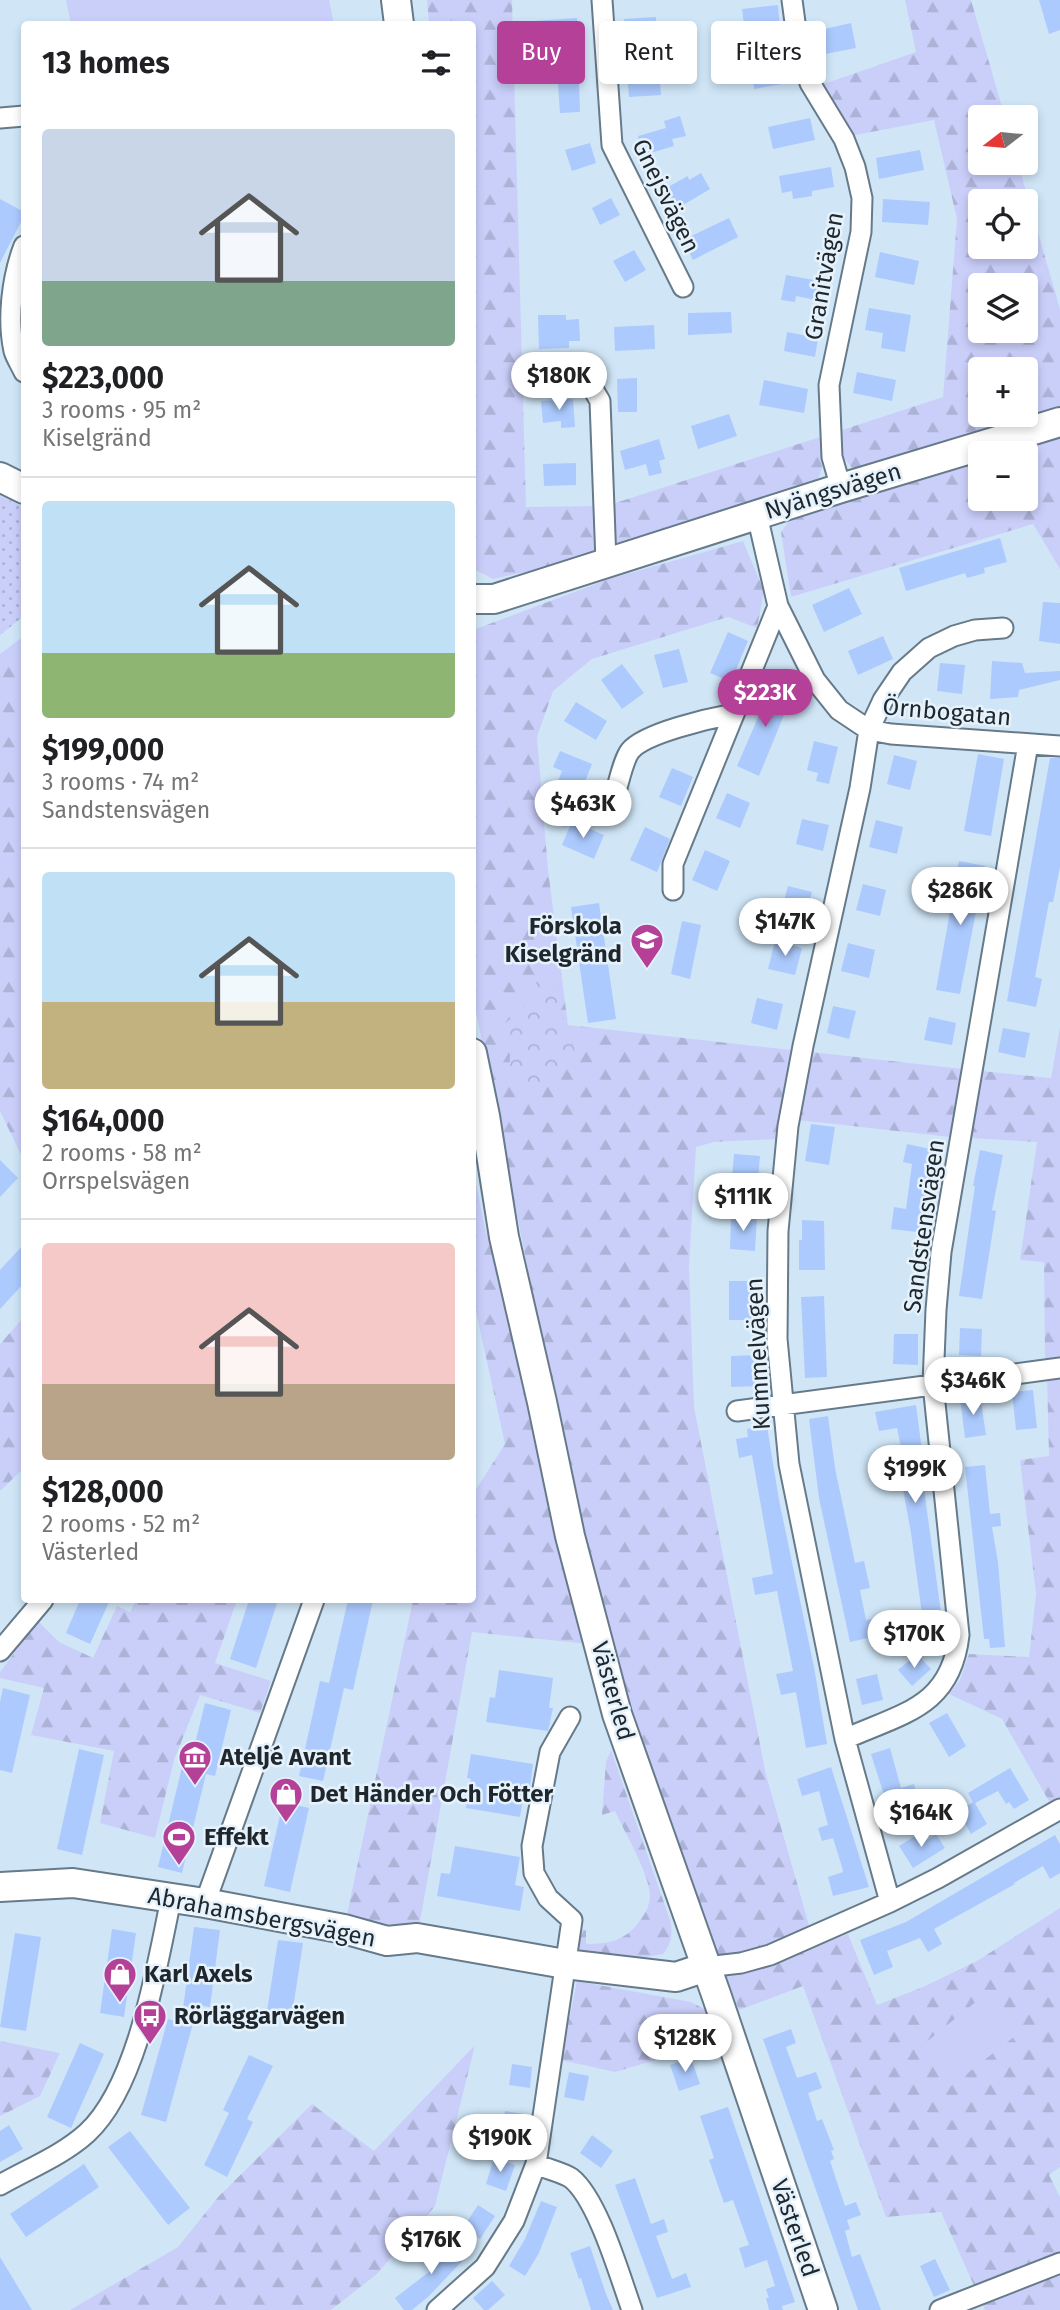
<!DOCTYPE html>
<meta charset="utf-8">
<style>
:root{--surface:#fff;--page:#f2f2f2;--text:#202124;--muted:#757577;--line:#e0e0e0;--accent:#b54098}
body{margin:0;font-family:"Fira Sans",sans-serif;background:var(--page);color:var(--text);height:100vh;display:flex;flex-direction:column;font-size:26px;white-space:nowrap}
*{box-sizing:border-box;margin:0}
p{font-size:23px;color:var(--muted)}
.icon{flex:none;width:38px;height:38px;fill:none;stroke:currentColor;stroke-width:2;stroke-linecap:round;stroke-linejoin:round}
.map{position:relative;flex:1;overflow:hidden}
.drawer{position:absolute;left:21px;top:21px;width:455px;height:1582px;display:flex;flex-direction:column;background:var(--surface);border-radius:7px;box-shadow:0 4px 10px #0003}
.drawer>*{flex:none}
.guide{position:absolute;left:497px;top:21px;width:457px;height:63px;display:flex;gap:14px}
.needle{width:46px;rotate:254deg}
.buttons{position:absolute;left:968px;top:105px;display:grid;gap:14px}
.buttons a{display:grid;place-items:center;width:70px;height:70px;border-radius:7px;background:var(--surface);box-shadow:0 4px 10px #0003;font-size:35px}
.price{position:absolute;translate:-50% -60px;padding:0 16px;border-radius:24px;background:#fff;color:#222;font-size:23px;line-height:46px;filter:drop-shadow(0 2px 4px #0008)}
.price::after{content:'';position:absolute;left:50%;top:42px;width:21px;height:16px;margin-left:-10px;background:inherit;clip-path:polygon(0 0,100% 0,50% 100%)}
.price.current{background:var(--accent);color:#fff}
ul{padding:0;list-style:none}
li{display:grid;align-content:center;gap:14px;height:371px;padding:0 21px}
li+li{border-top:2px solid var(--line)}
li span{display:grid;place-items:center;height:217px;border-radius:7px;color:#555}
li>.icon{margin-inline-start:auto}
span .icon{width:126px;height:126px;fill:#fffc;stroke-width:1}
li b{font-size:30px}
h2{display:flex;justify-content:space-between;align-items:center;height:84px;padding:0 21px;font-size:30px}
.pill{padding:0 24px;border-radius:7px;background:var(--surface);box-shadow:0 4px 10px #0003;font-size:24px;line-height:63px}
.pill.current{background:var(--accent);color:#fff}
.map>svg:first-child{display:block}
</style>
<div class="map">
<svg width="1060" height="2310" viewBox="0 0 1060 2310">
<defs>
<pattern id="grass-dots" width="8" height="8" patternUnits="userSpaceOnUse" patternTransform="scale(1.75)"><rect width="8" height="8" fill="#cacffa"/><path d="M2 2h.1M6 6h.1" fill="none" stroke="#adb2d7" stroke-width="1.8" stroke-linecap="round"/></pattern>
<pattern id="forest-firs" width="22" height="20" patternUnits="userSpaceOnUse" patternTransform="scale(1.75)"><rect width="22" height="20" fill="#cacffa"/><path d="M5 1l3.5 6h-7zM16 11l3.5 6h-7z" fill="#adb2d7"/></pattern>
<pattern id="park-crowns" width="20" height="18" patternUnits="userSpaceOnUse" patternTransform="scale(1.75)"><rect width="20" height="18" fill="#cacffa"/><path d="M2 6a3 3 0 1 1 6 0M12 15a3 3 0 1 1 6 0" fill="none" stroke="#adb2d7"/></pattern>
</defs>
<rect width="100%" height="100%" fill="#d0e6f7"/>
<path fill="url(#grass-dots)" d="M0,496L24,507V616L0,635Z"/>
<path fill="url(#forest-firs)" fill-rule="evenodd" d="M427,0H512L526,507L594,506L596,550L586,559L493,579L472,568V24H429Z
M905,0H971L1005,117H980V163H1018L1060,309V408L855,472L842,455L839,431L943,397L957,219L934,120L850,136L821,85L916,52ZM980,201H1026V247H980ZM980,285H1026V331H980ZM980,369H1026V415H980Z
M1060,433V569L1033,524L791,597L781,532L790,520L980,459V499H1026V453H997Z
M820,437L822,468L815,488L623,548L614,539L609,505Z
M743,541L764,591L757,628L728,617L592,659L553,691L537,737L548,870L568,1025L791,1050L777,1139L714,1142L696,1147L689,1266L694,1407L766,1775L815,1946L848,1934L877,2005L923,1987L977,1961L1060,1908V2167L1049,2175L1060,2197V2310H985L941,2212L886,2217L803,1986L739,2010L621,1703L563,1443L473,997V630L609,579Z
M24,636V1161L0,1111V654Z
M1060,1027V1357L1045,1359L1044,1262L1020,1260L1037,1142L971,1138L982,1071L1051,1078Z
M812,1052L962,1069L950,1137L798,1120Z
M473,1168L485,1228L542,1402L599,1645L472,1632L417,1938L344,1929L413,1600H472L473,1494L505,1444L473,1298Z
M24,1317V1468L0,1491V1344Z
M1060,1375V1797L1050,1803L1002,1719L949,1694L960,1680L969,1654L1029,1657L1036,1594L1020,1460L1049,1456L1047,1377Z
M136,1600H237L215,1663L271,1681L260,1713L200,1695L174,1760L155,1838L100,1823L114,1751L31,1735L44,1688L0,1678V1672L38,1621L59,1642L93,1658L117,1606L130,1612Z
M611,1750L670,1920C673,1933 672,1943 663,1954L640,1958L586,1955L580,1951L579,1941L583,1929L586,1931V1944C608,1944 625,1941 639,1922C645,1914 649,1907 650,1897C651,1877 624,1831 615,1811L602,1815L606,1762Z
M577,1981L691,2002L706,2010L716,2042L615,2072L561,2060Z
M0,2041L60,2053L40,2096L0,2116Z
M475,2045L435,2206L377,2274L331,2310H70L178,2247L219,2196L312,2104L374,2151Z"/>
<path fill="url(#park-crowns)" d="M541,973L549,979L576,1053L544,1083L509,1082L510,1055L501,1027L524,1007Z"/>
<path fill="#cacffa" d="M66,0H329L334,24H71Z
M987,1993L1019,2033L951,2086L920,2047Z"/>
<path fill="#accafd" d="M1039,0H1060V30L1049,34Z
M778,5L780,29L745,33L742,9Z
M656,17L657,42L625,44L624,19Z
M577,18L578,42L536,44L534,21Z
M851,23L856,48L825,54L820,30Z
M784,62L788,83L754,89L751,68Z
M659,70L661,95L629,97L627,72Z
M579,83L580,112L560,113L558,84Z
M680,116L686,136L672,139L674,146L644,155L638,136L666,128L664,121Z
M810,118L815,140L773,149L768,127Z
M590,143L596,163L572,171L565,150Z
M920,150L924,170L879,179L876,158Z
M831,167L834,187L812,191V196L793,199L792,191L782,193L779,176Z
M701,173L710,189L668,214L657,193L688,176L689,180Z
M611,198L620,215L600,225L592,208Z
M0,199L24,212V216L0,263Z
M883,199L930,202L928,225L882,222Z
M729,218L738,237L693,260L683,240Z
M634,250L646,270L625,282L613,261Z
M880,252L919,261L914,285L875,277Z
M786,275L830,283L827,302L796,296L795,302L781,300Z
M869,308L911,315L905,352L881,348L883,333L865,330Z
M731,312L732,333L688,335V313Z
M538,315H566V320L579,319L580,341H569V348L539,349Z
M654,325L655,349L615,351L614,327Z
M787,332L818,338L815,357L784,351Z
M857,372L896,380L892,401L853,393Z
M637,378V412H618L617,379Z
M764,380L808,389L804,413L759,405Z
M573,399L575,427L561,428V421L543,423L541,401Z
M729,414L737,436L698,449L691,426Z
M659,439L665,459L659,461L662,473L649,476L646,464L625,470L620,451Z
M576,463V485L544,486L543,464Z
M1000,538L1007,562L984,568L985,573L967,578L965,573L906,591L899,568Z
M849,588L862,614L824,632L812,605Z
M1043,602L1060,603V644L1039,641Z
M728,632L748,641L731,682L710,673Z
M883,636L893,659L858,675L848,651Z
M679,649L688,682L663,688L654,655Z
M992,661L1022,663L1025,673L1060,671V680L1019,690L1018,697L990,699Z
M940,663L965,665L962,694L937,691Z
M622,664L644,693L622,709L601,680Z
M770,682L793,693L759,776L737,766L760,713L757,712Z
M576,702L607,721L596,740L564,721Z
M814,741L838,747L829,784L816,781L818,773L807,770Z
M560,751L592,764L567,827L549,824L556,792L554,791L562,771L553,767Z
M978,754L1004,759L991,836L964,831Z
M894,755L917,761L910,790L887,784Z
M1050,758H1060V867L1053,902H1049L1035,977L1042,979L1036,1007L1007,1001Z
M672,768L693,777L681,806L659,797Z
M727,793L750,803L740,828L716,818Z
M802,819L829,825L823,851L796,844Z
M876,820L903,827L897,854L869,847Z
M572,821L604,835L594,859L562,845Z
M645,827L670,839L657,872L630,860Z
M705,850L730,861L717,891L692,880Z
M959,861L985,866L960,994L936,990Z
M863,884L886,890L880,916L856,910Z
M788,886L812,892L805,918L781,912Z
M599,903L616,1019L588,1023L571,907Z
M682,921L701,925L690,979L671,974Z
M775,941L802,948L795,975L768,969Z
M848,943L875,950L869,978L841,971Z
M757,998L783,1004L777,1030L751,1023Z
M833,1006L856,1011L849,1039L827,1033Z
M929,1017L956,1023L952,1045L924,1040Z
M1003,1028L1030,1033L1025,1058L998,1052Z
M811,1124L835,1127L829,1165L805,1161Z
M907,1144L939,1151L928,1203H930L926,1233L891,1229L894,1207L906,1209L912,1164L903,1162Z
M980,1150L1003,1155L992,1210L996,1211L982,1299L959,1296L975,1186H973Z
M734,1154L760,1156L757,1191L731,1189Z
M0,1160L18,1178L0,1197Z
M731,1216L757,1217L755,1251L730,1249Z
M802,1220L824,1221L825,1270H799V1240H802Z
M24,1244V1283L0,1309V1270Z
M729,1281H755V1320H729Z
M824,1296L827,1377L805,1378L801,1297Z
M960,1328L982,1329L981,1356L959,1355Z
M894,1334H918V1365L893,1364Z
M758,1355L759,1386L731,1387V1356Z
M1033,1390L1037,1428L1016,1430L1012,1392Z
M980,1395L986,1435L965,1438L960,1398Z
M916,1405L926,1481L923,1482L943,1627L924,1629L911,1533L902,1484L889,1486L887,1469L897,1467L896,1458L903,1457L897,1428L879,1431L875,1412Z
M828,1416L835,1468L855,1563L864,1561L870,1588L860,1590L866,1620L878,1618L880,1632L869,1634L870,1637L867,1634L868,1638L850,1642L819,1498L809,1419Z
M767,1426L779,1500L814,1667L827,1744L806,1748L796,1692L781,1695L776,1674L793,1671L777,1591L755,1595L752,1578L773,1574L752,1455L739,1458L736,1439L748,1437L747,1429Z
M985,1465L990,1514L1000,1513L1001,1526L992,1527L998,1562L1005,1647L990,1648L989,1639H984L965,1467Z
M80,1600H110L90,1644L66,1633Z
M249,1600H278L256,1668L230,1659Z
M348,1600H373L353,1690L344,1688L323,1781L299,1776L320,1681L329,1683Z
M917,1654L931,1669L912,1686L898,1670Z
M499,1670L553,1678L549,1708H553L548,1731L486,1722L490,1697L495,1698Z
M877,1674L883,1700L862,1705L856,1679Z
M3,1688L30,1695L12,1773L0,1770V1702Z
M205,1703L231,1710L215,1776L206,1774L182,1873L158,1867L182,1767L189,1768Z
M947,1713L966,1746L949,1757L929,1723Z
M890,1748L901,1788L914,1784L921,1808L891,1817L871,1754Z
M79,1749L104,1755L82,1855L57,1849Z
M471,1754L533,1764L530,1787L525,1786L520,1817L466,1808L471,1779L467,1778Z
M831,1767L869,1887L833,1896L828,1877L843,1872L842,1867L833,1838L822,1841L818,1828L828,1825L819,1791L802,1796L797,1779Z
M1010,1768L1029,1800L1014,1809L1009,1802L1006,1804L998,1791L975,1803L987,1824L971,1834L958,1811L973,1802L968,1793Z
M283,1802L309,1808L290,1892L264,1886Z
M936,1834L945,1848L913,1868L899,1846L917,1835L923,1843Z
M1055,1835L1060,1844V1873L1050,1879L1043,1866L1014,1883L1015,1884L934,1929L942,1944L928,1952L920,1938L887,1951L893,1967L874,1975L860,1940L906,1922Z
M455,1846L520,1857L515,1885L524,1887L520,1911L437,1896L441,1873L450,1874Z
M194,1927L220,1930L210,2007L198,2005L166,2122L141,2115L168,2019L181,2023Z
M112,1929L136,1933L124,2017L100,2013Z
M15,1933L41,1937L26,2031L0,2027Z
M278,1940L303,1943L292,2015L267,2011Z
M791,2029L796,2043L786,2047L797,2078L816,2072L822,2088L808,2093L817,2121L822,2119L834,2150L831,2151L834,2159L830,2161L845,2206L856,2202L861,2215L847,2220L850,2229L845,2231L852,2257L860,2254L881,2310H858L763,2039Z
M80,2043L104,2054L71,2128L47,2117Z
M249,2055L273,2066L247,2119L253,2122L227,2177L204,2165L229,2113L223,2110Z
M691,2058L700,2084L679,2091L670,2065Z
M512,2064L532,2067L530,2088L509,2085Z
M569,2072L589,2076L584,2101L564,2097Z
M728,2107L795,2302L782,2306L783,2310H769L766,2298H769L766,2289L775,2286L767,2260L745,2268L739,2248L749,2245L733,2200L724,2203L709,2160L714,2158L700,2116Z
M505,2111L524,2114L520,2139L501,2137Z
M9,2125L23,2149L0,2162V2131Z
M130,2131L190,2208L168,2225L108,2147Z
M592,2135L613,2151L601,2168L580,2153Z
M494,2158L515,2165L506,2191L486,2184Z
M84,2164L99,2187L26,2237L10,2214Z
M635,2178L651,2224L664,2219L668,2232L656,2236L672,2279L686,2273L691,2287L657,2298L615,2185Z
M541,2201L557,2207L539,2253L525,2276L509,2266L525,2239Z
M478,2205L495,2216L480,2239L463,2228Z
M434,2241L445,2252L451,2246L464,2259L429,2296L412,2310H404L395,2298L434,2268L421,2255Z
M590,2246L606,2294L613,2310H591L581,2278L579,2279L570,2253Z
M0,2257L32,2310H0Z
M935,2259L950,2290L934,2297L920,2266Z
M492,2281L505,2295L488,2310H484L473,2298Z"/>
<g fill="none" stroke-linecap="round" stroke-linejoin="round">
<defs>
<path id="street" d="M602,0L612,145L683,287
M792,0L798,45L810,83L844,139L855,167L862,198L861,232L829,385L832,457L841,488
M0,118L24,116
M24,246C12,277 7,319 14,351C16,358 21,365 24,372
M593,389L600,401L606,562
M757,515L778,606L815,680L839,710L869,730L891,734L1060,746
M614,798C618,786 623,760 630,751C644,733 711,718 733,714
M673,890V864L778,606
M737,1411L1060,1368
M0,1651L43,1600
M845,1739C903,1713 951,1707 959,1635L933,1384L936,1310L941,1252L1028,744
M890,1902L845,1739L789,1464L777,1339L778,1231L788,1126L803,1046L860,788L869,730L883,700L902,672L929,648L954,636L975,630L1003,628
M205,1903L314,1600
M706,1967L741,1963L770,1955L890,1902L938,1878L1060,1809
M536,2164C546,2169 562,2172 571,2178C598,2199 620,2277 632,2310
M0,2185C28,2169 63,2155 87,2133C138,2086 157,1965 171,1899
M437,2310L485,2267L514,2221L536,2164L572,1920L548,1898L534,1873L532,1846L550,1752L570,1717
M940,2310L1060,2263"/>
<path id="secondary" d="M396,0L399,24
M0,477L24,489
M472,599H494L841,488L1060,422
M472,1053L485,1116L504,1237L542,1402L570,1536L617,1714L717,1997L823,2310
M0,1887L73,1883L205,1903L344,1929L387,1941L417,1938L565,1964L676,1977L706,1967"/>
</defs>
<use href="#street" stroke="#667a89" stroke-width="23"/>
<use href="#secondary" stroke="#667a89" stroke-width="32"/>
<use href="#street" stroke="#fff" stroke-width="19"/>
<use href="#secondary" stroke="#fff" stroke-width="28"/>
</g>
<defs>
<symbol id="school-pin" viewBox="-11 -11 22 30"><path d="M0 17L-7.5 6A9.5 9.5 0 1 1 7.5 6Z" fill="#b54098" stroke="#e5f2fc"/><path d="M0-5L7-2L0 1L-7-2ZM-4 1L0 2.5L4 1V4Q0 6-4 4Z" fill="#fff"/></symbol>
<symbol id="museum-pin" viewBox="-11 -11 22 30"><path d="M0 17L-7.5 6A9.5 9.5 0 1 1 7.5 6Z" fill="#b54098" stroke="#e5f2fc"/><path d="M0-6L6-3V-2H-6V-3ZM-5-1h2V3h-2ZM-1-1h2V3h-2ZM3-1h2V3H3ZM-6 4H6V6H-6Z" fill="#fff"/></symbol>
<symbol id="shop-pin" viewBox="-11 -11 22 30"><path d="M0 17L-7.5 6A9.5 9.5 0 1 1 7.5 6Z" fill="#b54098" stroke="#e5f2fc"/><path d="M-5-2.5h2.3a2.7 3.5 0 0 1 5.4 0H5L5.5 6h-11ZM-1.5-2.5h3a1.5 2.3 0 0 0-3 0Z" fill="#fff"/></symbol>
<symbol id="stadium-pin" viewBox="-11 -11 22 30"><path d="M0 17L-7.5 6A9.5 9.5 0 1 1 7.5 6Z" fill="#b54098" stroke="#e5f2fc"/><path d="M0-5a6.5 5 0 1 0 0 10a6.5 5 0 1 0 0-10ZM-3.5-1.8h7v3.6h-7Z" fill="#fff"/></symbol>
<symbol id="bus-pin" viewBox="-11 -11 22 30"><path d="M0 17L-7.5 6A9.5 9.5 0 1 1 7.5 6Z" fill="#b54098" stroke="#e5f2fc"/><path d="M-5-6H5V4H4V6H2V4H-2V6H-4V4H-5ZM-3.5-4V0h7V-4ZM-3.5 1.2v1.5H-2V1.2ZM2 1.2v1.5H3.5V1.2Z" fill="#fff"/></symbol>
</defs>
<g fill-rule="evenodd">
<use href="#school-pin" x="628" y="921" width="38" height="52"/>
<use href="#museum-pin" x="176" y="1738" width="38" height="52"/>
<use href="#shop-pin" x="267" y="1775" width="38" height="52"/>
<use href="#stadium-pin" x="160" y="1818" width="38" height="52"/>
<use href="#shop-pin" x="101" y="1955" width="38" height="52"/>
<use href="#bus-pin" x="131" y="1997" width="38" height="52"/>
</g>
<g text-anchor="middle" stroke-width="5" stroke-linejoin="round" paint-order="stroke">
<g font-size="24" fill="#1f272d" stroke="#e5f2fc">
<text transform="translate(666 196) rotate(64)" y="8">Gnejsvägen</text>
<text transform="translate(824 276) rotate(-80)" y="8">Granitvägen</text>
<text transform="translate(833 491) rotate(-17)" y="8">Nyängsvägen</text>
<text transform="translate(947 712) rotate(5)" y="8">Örnbogatan</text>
<text transform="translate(924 1226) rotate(-82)" y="8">Sandstensvägen</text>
<text transform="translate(758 1354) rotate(-93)" y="8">Kummelvägen</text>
<text transform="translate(613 1691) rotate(74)" y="8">Västerled</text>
<text transform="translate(262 1917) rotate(11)" y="8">Abrahamsbergsvägen</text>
<text transform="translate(795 2228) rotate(71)" y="8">Västerled</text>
</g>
<g font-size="24" font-weight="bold" fill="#1f272d" stroke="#e5f2fc" text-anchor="start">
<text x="622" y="934" text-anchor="end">Förskola<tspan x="622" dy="28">Kiselgränd</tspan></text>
<text x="220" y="1765">Ateljé Avant</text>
<text x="310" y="1802">Det Händer Och Fötter</text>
<text x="204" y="1845">Effekt</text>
<text x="144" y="1982">Karl Axels</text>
<text x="174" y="2024">Rörläggarvägen</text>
</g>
</g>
</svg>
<div class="buttons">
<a><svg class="needle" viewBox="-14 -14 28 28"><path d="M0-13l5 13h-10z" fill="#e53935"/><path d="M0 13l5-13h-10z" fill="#757577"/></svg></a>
<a><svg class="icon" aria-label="locate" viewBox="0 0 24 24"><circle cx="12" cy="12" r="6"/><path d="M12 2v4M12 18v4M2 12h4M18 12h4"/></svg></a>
<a><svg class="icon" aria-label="layers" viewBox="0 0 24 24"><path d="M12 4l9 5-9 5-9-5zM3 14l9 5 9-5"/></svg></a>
<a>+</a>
<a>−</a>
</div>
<b class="price" style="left:559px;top:412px">$180K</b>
<b class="price current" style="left:765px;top:729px">$223K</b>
<b class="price" style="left:583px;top:840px">$463K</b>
<b class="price" style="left:960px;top:927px">$286K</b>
<b class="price" style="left:785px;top:958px">$147K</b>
<b class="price" style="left:743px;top:1233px">$111K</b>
<b class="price" style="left:973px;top:1417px">$346K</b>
<b class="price" style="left:915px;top:1505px">$199K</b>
<b class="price" style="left:914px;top:1670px">$170K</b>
<b class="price" style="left:921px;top:1849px">$164K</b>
<b class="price" style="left:685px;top:2074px">$128K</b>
<b class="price" style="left:500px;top:2174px">$190K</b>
<b class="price" style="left:431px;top:2276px">$176K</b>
<div class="guide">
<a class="pill current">Buy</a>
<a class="pill">Rent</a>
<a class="pill">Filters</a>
</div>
<section class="drawer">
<h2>13 homes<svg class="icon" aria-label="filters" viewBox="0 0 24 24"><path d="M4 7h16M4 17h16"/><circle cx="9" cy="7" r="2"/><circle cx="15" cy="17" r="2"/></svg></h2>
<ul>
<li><span style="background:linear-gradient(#c9d6e8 70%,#7fa58c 0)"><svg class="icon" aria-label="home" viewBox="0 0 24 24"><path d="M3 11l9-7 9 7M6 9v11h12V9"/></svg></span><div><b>$223,000</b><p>3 rooms · 95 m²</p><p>Kiselgränd</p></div></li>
<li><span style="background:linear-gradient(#bfe0f5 70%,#8fb573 0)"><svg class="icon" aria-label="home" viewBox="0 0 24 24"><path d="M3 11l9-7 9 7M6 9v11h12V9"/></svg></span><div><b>$199,000</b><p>3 rooms · 74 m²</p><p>Sandstensvägen</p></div></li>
<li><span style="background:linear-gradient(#bfe0f5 60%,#c2b280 0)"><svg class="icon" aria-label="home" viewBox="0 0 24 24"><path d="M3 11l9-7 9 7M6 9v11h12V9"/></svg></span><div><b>$164,000</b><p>2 rooms · 58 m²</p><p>Orrspelsvägen</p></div></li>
<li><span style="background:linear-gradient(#f6c9c9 65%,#b9a48a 0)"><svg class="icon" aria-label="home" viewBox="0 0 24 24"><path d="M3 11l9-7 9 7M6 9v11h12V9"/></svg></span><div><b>$128,000</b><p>2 rooms · 52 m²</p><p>Västerled</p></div></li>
</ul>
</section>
</div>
